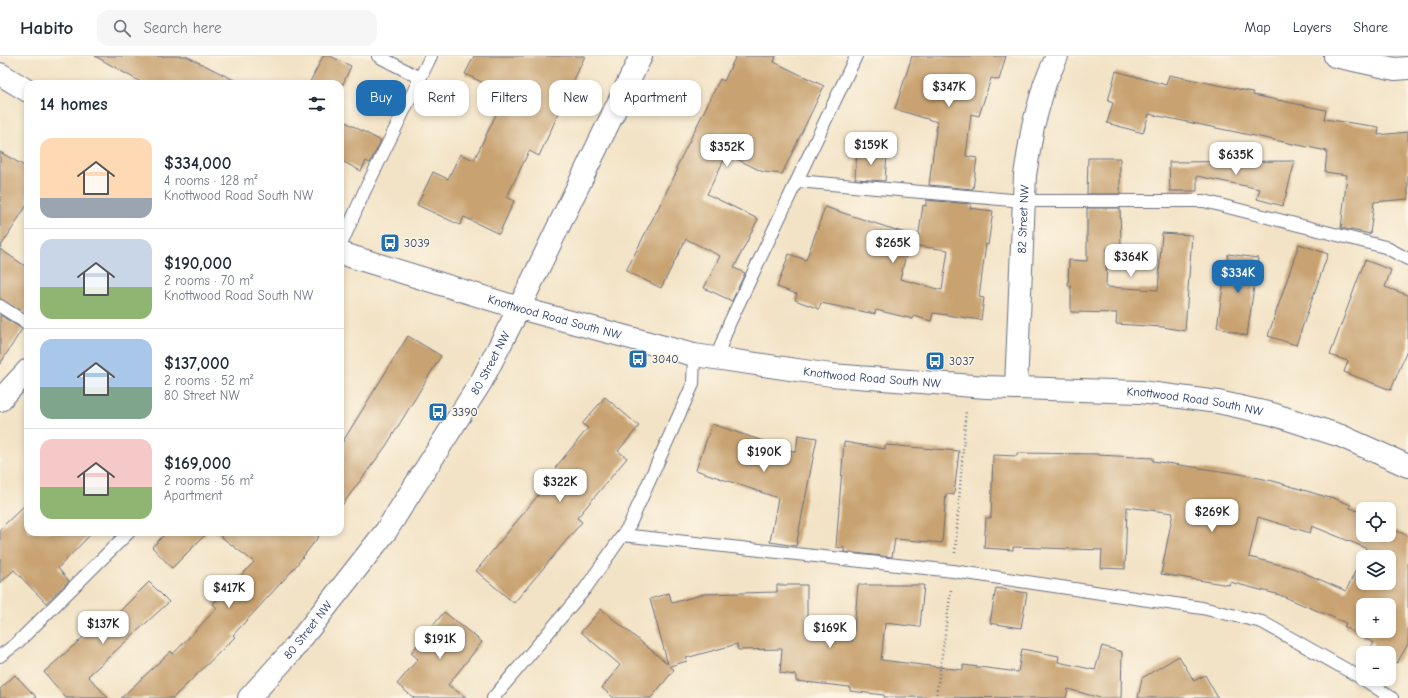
<!DOCTYPE html>
<meta charset="utf-8">
<style>
:root{--surface:#fff;--page:#f6f6f7;--text:#1f2937;--muted:#747a83;--line:#e0e1e3;--accent:#1f6fb2}
body{margin:0;font-family:"Comic Neue",sans-serif;background:var(--page);color:var(--text);height:100vh;display:flex;flex-direction:column;font-size:15px;white-space:nowrap}
*{box-sizing:border-box;margin:0}
p{font-size:13px;color:var(--muted)}
.icon{flex:none;width:22px;height:22px;fill:none;stroke:currentColor;stroke-width:2;stroke-linecap:round;stroke-linejoin:round}
.map{position:relative;flex:1;overflow:hidden}
.sheet{position:absolute;left:24px;top:24px;width:320px;height:456px;display:flex;flex-direction:column;background:var(--surface);border-radius:12px;box-shadow:0 2px 6px #0003}
.sheet>*{flex:none}
.hud{position:absolute;left:356px;top:24px;width:380px;height:36px;display:flex;gap:8px}
.fabs{position:absolute;left:1356px;top:446px;display:grid;gap:8px}
.fabs a{display:grid;place-items:center;width:40px;height:40px;border-radius:8px;background:var(--surface);box-shadow:0 2px 6px #0003;font-size:20px}
.price{position:absolute;translate:-50% -34px;padding:0 9px;border-radius:8px;background:#fff;color:#222;font-size:13px;line-height:26px;filter:drop-shadow(0 1px 2px #0008)}
.price::after{content:'';position:absolute;left:50%;top:24px;width:12px;height:9px;margin-left:-6px;background:inherit;clip-path:polygon(0 0,100% 0,50% 100%)}
.price.active{background:var(--accent);color:#fff}
ul{padding:0;list-style:none}
li{display:flex;align-items:center;gap:12px;height:100px;padding:0 16px}
li+li{border-top:1px solid var(--line)}
li span{display:grid;place-items:center;flex:none;width:112px;height:80px;border-radius:12px;color:#555}
li>.icon{margin-inline-start:auto}
span .icon{width:48px;height:48px;fill:#fffc;stroke-width:1}
li b{font-size:17px}
h2{display:flex;justify-content:space-between;align-items:center;height:48px;padding:0 16px;font-size:17px}
.pill{padding:0 14px;border-radius:12px;background:var(--surface);box-shadow:0 2px 6px #0003;font-size:14px;line-height:36px}
.pill.active{background:var(--accent);color:#fff}
header{display:flex;align-items:center;gap:24px;box-sizing:border-box;height:56px;padding:0 20px;background:var(--surface);border-bottom:1px solid var(--line)}
header strong{font-size:19px}
nav{display:flex;gap:22px;margin-inline-start:auto;font-size:14px}
.search{width:280px;height:36px;background:var(--page);display:flex;align-items:center;gap:10px;box-sizing:border-box;padding:0 14px;border-radius:12px;color:var(--muted);font-size:15px}
.map>svg:first-child{display:block}
</style>
<header>
<strong>Habito</strong>
<div class="search"><svg class="icon" aria-label="search" viewBox="0 0 24 24"><circle cx="10" cy="10" r="6"/><path d="M15 15l6 6"/></svg>Search here</div>
<nav><a>Map</a><a>Layers</a><a>Share</a></nav>
</header>
<div class="map">
<svg width="1408" height="642" viewBox="0 0 1408 642">
<rect width="100%" height="100%" fill="#fcf5e5"/>
<filter id="ink" filterUnits="userSpaceOnUse"><feTurbulence type="fractalNoise" baseFrequency=".025" numOctaves="2"/><feDisplacementMap in="SourceGraphic" scale="8" xChannelSelector="R" yChannelSelector="G"/><feConvolveMatrix kernelMatrix="1 2 1 2 8 2 1 2 1" color-interpolation-filters="sRGB"/></filter>
<filter id="wash" filterUnits="userSpaceOnUse"><feTurbulence type="fractalNoise" baseFrequency=".012" numOctaves="4" result="noise"/><feDisplacementMap in="SourceGraphic" scale="16" xChannelSelector="R" yChannelSelector="G"/><feGaussianBlur stdDeviation="0.9" result="paint"/><feColorMatrix in="noise" values="0 0 0 0 0 0 0 0 0 0 0 0 0 0 0 0 0 1.4 0 .05"/><feComposite in="paint" operator="in"/></filter>
<g filter="url(#wash)">
<rect width="100%" height="100%" fill="#f3e3c6"/>
<g id="blocks">
<path fill="#c8a271" fill-rule="evenodd" d="M95,0H186L242,28H144Z
M323,0H330L351,10L343,28H309Z
M474,0H585L539,100L529,95L507,141L514,145L499,178L464,161L460,169L417,149L433,116L448,123L460,98L474,104L506,38L465,18Z
M736,0H776L774,6L824,30L782,118L763,116L727,98L707,138L758,163L734,212L745,217L732,245L704,232L720,200L686,183L661,232L626,215L678,113L676,112L720,23L724,25Z
M912,0H1006L999,24L991,22L979,60L971,58L966,100L977,102L973,133L929,129L937,66L895,53Z
M1116,15L1166,29L1169,19L1253,36V39L1326,54L1324,63L1379,71L1378,79L1408,76V143L1374,146L1370,178L1341,172L1347,119L1325,116L1327,95L1149,58L1143,77L1107,67L1113,47L1108,45Z
M340,63L381,85L370,107L366,105L361,115L340,104Z
M857,95L887,97L885,125L855,123Z
M0,96L28,112V147L0,192Z
M1088,102H1120V138H1087Z
M1295,105L1283,150L1257,143L1260,133L1197,120V135H1170L1169,106Z
M926,144L971,148L970,152L993,155L988,189L986,188L979,241L984,242L981,264L933,257L931,265L914,260L913,263L876,254L875,258L821,247L819,253L795,244L797,238L777,231L789,198L806,204L825,151L911,179L900,223L942,234L948,194L917,190L923,149L926,150Z
M1087,152H1120L1121,192H1107L1106,231L1158,234L1162,177L1192,179L1185,275L1163,271L1116,268L1117,257L1071,256V230H1068L1069,204L1087,205Z
M1299,188L1328,198L1296,289L1268,280Z
M0,193L28,212V259L0,243Z
M1228,198L1258,202L1247,280L1217,271Z
M1365,204L1391,214L1385,231L1408,239V292L1391,334L1344,316L1348,305L1330,299Z
M0,259L22,273L0,308Z
M408,280L441,300L386,390L340,452V390Z
M605,341L639,370L618,395L627,402L577,462L582,466L514,547L476,515L558,415L555,412L588,372L582,368Z
M712,368L796,396L798,379L817,382L796,490L770,486L778,442L696,414Z
M844,386L885,393V389L959,395L954,439L946,438L942,487L895,483L892,501L844,496V492L836,491Z
M1017,397L1098,398V399L1153,402V405L1240,418L1273,425L1330,442L1331,441L1351,449L1350,452L1363,457V479H1389V471L1408,480V588L1397,607L1389,603V597H1378L1370,593L1374,587L1344,571L1346,567L1280,539L1230,526L1229,529L1161,518L1173,457L1127,451L1125,513L1101,512L1102,494L1013,491V494L984,492L986,462H991L993,399L1017,400ZM1258,461L1310,477L1312,470L1366,492L1346,535L1293,512L1249,501ZM1363,501H1389V527H1363ZM1363,549H1389V575H1363Z
M28,446V476H93L58,512L69,525L46,547L14,514L0,527V473Z
M167,476H208L172,512L152,491Z
M215,476H322L292,515L233,579L235,581L173,642H121L171,595L173,598L217,552L213,548L254,506Z
M149,526L169,546L88,620L108,642H66L44,616L107,560L111,564Z
M777,529H807V580L853,585L858,529H924L920,571L885,567L881,604L963,614V609L1018,616L1022,593L1059,600L1058,606L1095,614L1102,590L1122,596L1121,642H1100L1068,633L1066,642L884,641V639L850,635V631L796,625V619L780,617L782,593L738,594L737,588L686,602L687,605L670,610L674,614L651,642H614L602,632L620,609L581,576L601,553L668,608L650,543L669,537L672,547L704,538L777,536Z
M996,532L1027,537L1021,572L990,567Z
M444,556L482,586L448,629L467,642H414L397,628L418,603L411,597Z
M1179,600L1194,625L1205,619L1218,642H1138L1142,622Z
M15,619L37,642H0V633Z"/>
</g>
</g>
<g filter="url(#ink)">
<use href="#blocks" fill-opacity="0" stroke="#676e82" stroke-width="1"/>
<g fill="none" stroke-linecap="round" stroke-linejoin="round">
<defs>
<path id="service" d="M378,0L420,22
M797,125L1023,145H1204L1385,191L1408,203
M340,191L364,136L431,0
M0,250L28,268
M716,303L729,268L856,0
M622,479L953,515L1202,552L1262,566L1363,623
M0,600L16,588L129,476
M1363,623L1392,642
M493,642L585,533L629,470L693,328L694,299"/>
<g id="minor">
<path d="M1335,0L1395,13L1408,12"/>
<path d="M519,252L641,0"/>
<path id="s1" d="M1016,331L1025,119L1033,70L1045,27L1057,0"/>
<path d="M0,344L28,314"/>
</g>
<g id="tertiary">
<path d="M0,18L28,35"/>
<path id="s2" d="M340,197L519,252L694,299L831,319L986,331L1141,336L1218,346L1272,358L1341,380L1408,410"/>
<path id="s3" d="M249,642L290,597L386,475L481,326L519,252"/>
</g>
</defs>
<use href="#service" stroke="#676e82" stroke-width="14"/>
<use href="#minor" stroke="#676e82" stroke-width="24"/>
<use href="#tertiary" stroke="#676e82" stroke-width="24"/>
<path stroke="#676e82" stroke-width="2.5" stroke-dasharray="1 3" stroke-linecap="butt" d="M955,497L966,354
M936,642L951,534"/>
<use href="#service" stroke="#fff" stroke-width="12"/>
<use href="#minor" stroke="#fff" stroke-width="22"/>
<use href="#tertiary" stroke="#fff" stroke-width="22"/>
</g>
</g>
<defs>
<symbol id="bus-square" viewBox="-11 -11 22 22"><rect x="-9" y="-9" width="18" height="18" rx="4" fill="#1f6fb2" stroke="#fcf5e5"/><path d="M-5-6H5V4H4V6H2V4H-2V6H-4V4H-5ZM-3.5-4V0h7V-4ZM-3.5 1.2v1.5H-2V1.2ZM2 1.2v1.5H3.5V1.2Z" fill="#fff"/></symbol>
</defs>
<g fill-rule="evenodd">
<use href="#bus-square" x="379" y="176" width="22" height="22"/>
<use href="#bus-square" x="627" y="292" width="22" height="22"/>
<use href="#bus-square" x="924" y="294" width="22" height="22"/>
<use href="#bus-square" x="427" y="345" width="22" height="22"/>
</g>
<g text-anchor="middle" stroke-width="3" stroke-linejoin="round" paint-order="stroke">
<g font-size="12" fill="#1b2f5e" stroke="#fcf5e5">
<text dy="4" stroke="none"><textPath href="#s1" startOffset="168">82 Street NW</textPath></text>
<text dy="4" stroke="none"><textPath href="#s2" startOffset="224">Knottwood Road South NW</textPath></text>
<text dy="4" stroke="none"><textPath href="#s3" startOffset="414">80 Street NW</textPath></text>
<text dy="4" stroke="none"><textPath href="#s2" startOffset="548">Knottwood Road South NW</textPath></text>
<text dy="4" stroke="none"><textPath href="#s2" startOffset="872">Knottwood Road South NW</textPath></text>
<text dy="4" stroke="none"><textPath href="#s3" startOffset="90">80 Street NW</textPath></text>
</g>
<g font-size="12" fill="#1b2f5e" stroke="#fcf5e5" text-anchor="start">
<text x="404" y="191">3039</text>
<text x="652" y="307">3040</text>
<text x="949" y="309">3037</text>
<text x="452" y="360">3390</text>
</g>
</g>
</svg>
<div class="fabs">
<a><svg class="icon" aria-label="locate" viewBox="0 0 24 24"><circle cx="12" cy="12" r="6"/><path d="M12 2v4M12 18v4M2 12h4M18 12h4"/></svg></a>
<a><svg class="icon" aria-label="layers" viewBox="0 0 24 24"><path d="M12 4l9 5-9 5-9-5zM3 14l9 5 9-5"/></svg></a>
<a>+</a>
<a>−</a>
</div>
<b class="price" style="left:949px;top:52px">$347K</b>
<b class="price" style="left:871px;top:110px">$159K</b>
<b class="price" style="left:727px;top:112px">$352K</b>
<b class="price" style="left:1236px;top:120px">$635K</b>
<b class="price" style="left:893px;top:208px">$265K</b>
<b class="price" style="left:1131px;top:222px">$364K</b>
<b class="price active" style="left:1238px;top:238px">$334K</b>
<b class="price" style="left:764px;top:417px">$190K</b>
<b class="price" style="left:560px;top:447px">$322K</b>
<b class="price" style="left:1212px;top:477px">$269K</b>
<b class="price" style="left:229px;top:553px">$417K</b>
<b class="price" style="left:103px;top:589px">$137K</b>
<b class="price" style="left:830px;top:593px">$169K</b>
<b class="price" style="left:440px;top:604px">$191K</b>
<div class="hud">
<a class="pill active">Buy</a>
<a class="pill">Rent</a>
<a class="pill">Filters</a>
<a class="pill">New</a>
<a class="pill">Apartment</a>
</div>
<section class="sheet">
<h2>14 homes<svg class="icon" aria-label="filters" viewBox="0 0 24 24"><path d="M4 7h16M4 17h16"/><circle cx="9" cy="7" r="2"/><circle cx="15" cy="17" r="2"/></svg></h2>
<ul>
<li><span style="background:linear-gradient(#ffd9b3 75%,#9aa5b1 0)"><svg class="icon" aria-label="home" viewBox="0 0 24 24"><path d="M3 11l9-7 9 7M6 9v11h12V9"/></svg></span><div><b>$334,000</b><p>4 rooms · 128 m²</p><p>Knottwood Road South NW</p></div></li>
<li><span style="background:linear-gradient(#c9d6e8 60%,#8fb573 0)"><svg class="icon" aria-label="home" viewBox="0 0 24 24"><path d="M3 11l9-7 9 7M6 9v11h12V9"/></svg></span><div><b>$190,000</b><p>2 rooms · 70 m²</p><p>Knottwood Road South NW</p></div></li>
<li><span style="background:linear-gradient(#a9c7e8 60%,#7fa58c 0)"><svg class="icon" aria-label="home" viewBox="0 0 24 24"><path d="M3 11l9-7 9 7M6 9v11h12V9"/></svg></span><div><b>$137,000</b><p>2 rooms · 52 m²</p><p>80 Street NW</p></div></li>
<li><span style="background:linear-gradient(#f6c9c9 60%,#8fb573 0)"><svg class="icon" aria-label="home" viewBox="0 0 24 24"><path d="M3 11l9-7 9 7M6 9v11h12V9"/></svg></span><div><b>$169,000</b><p>2 rooms · 56 m²</p><p>Apartment</p></div></li>
</ul>
</section>
</div>
